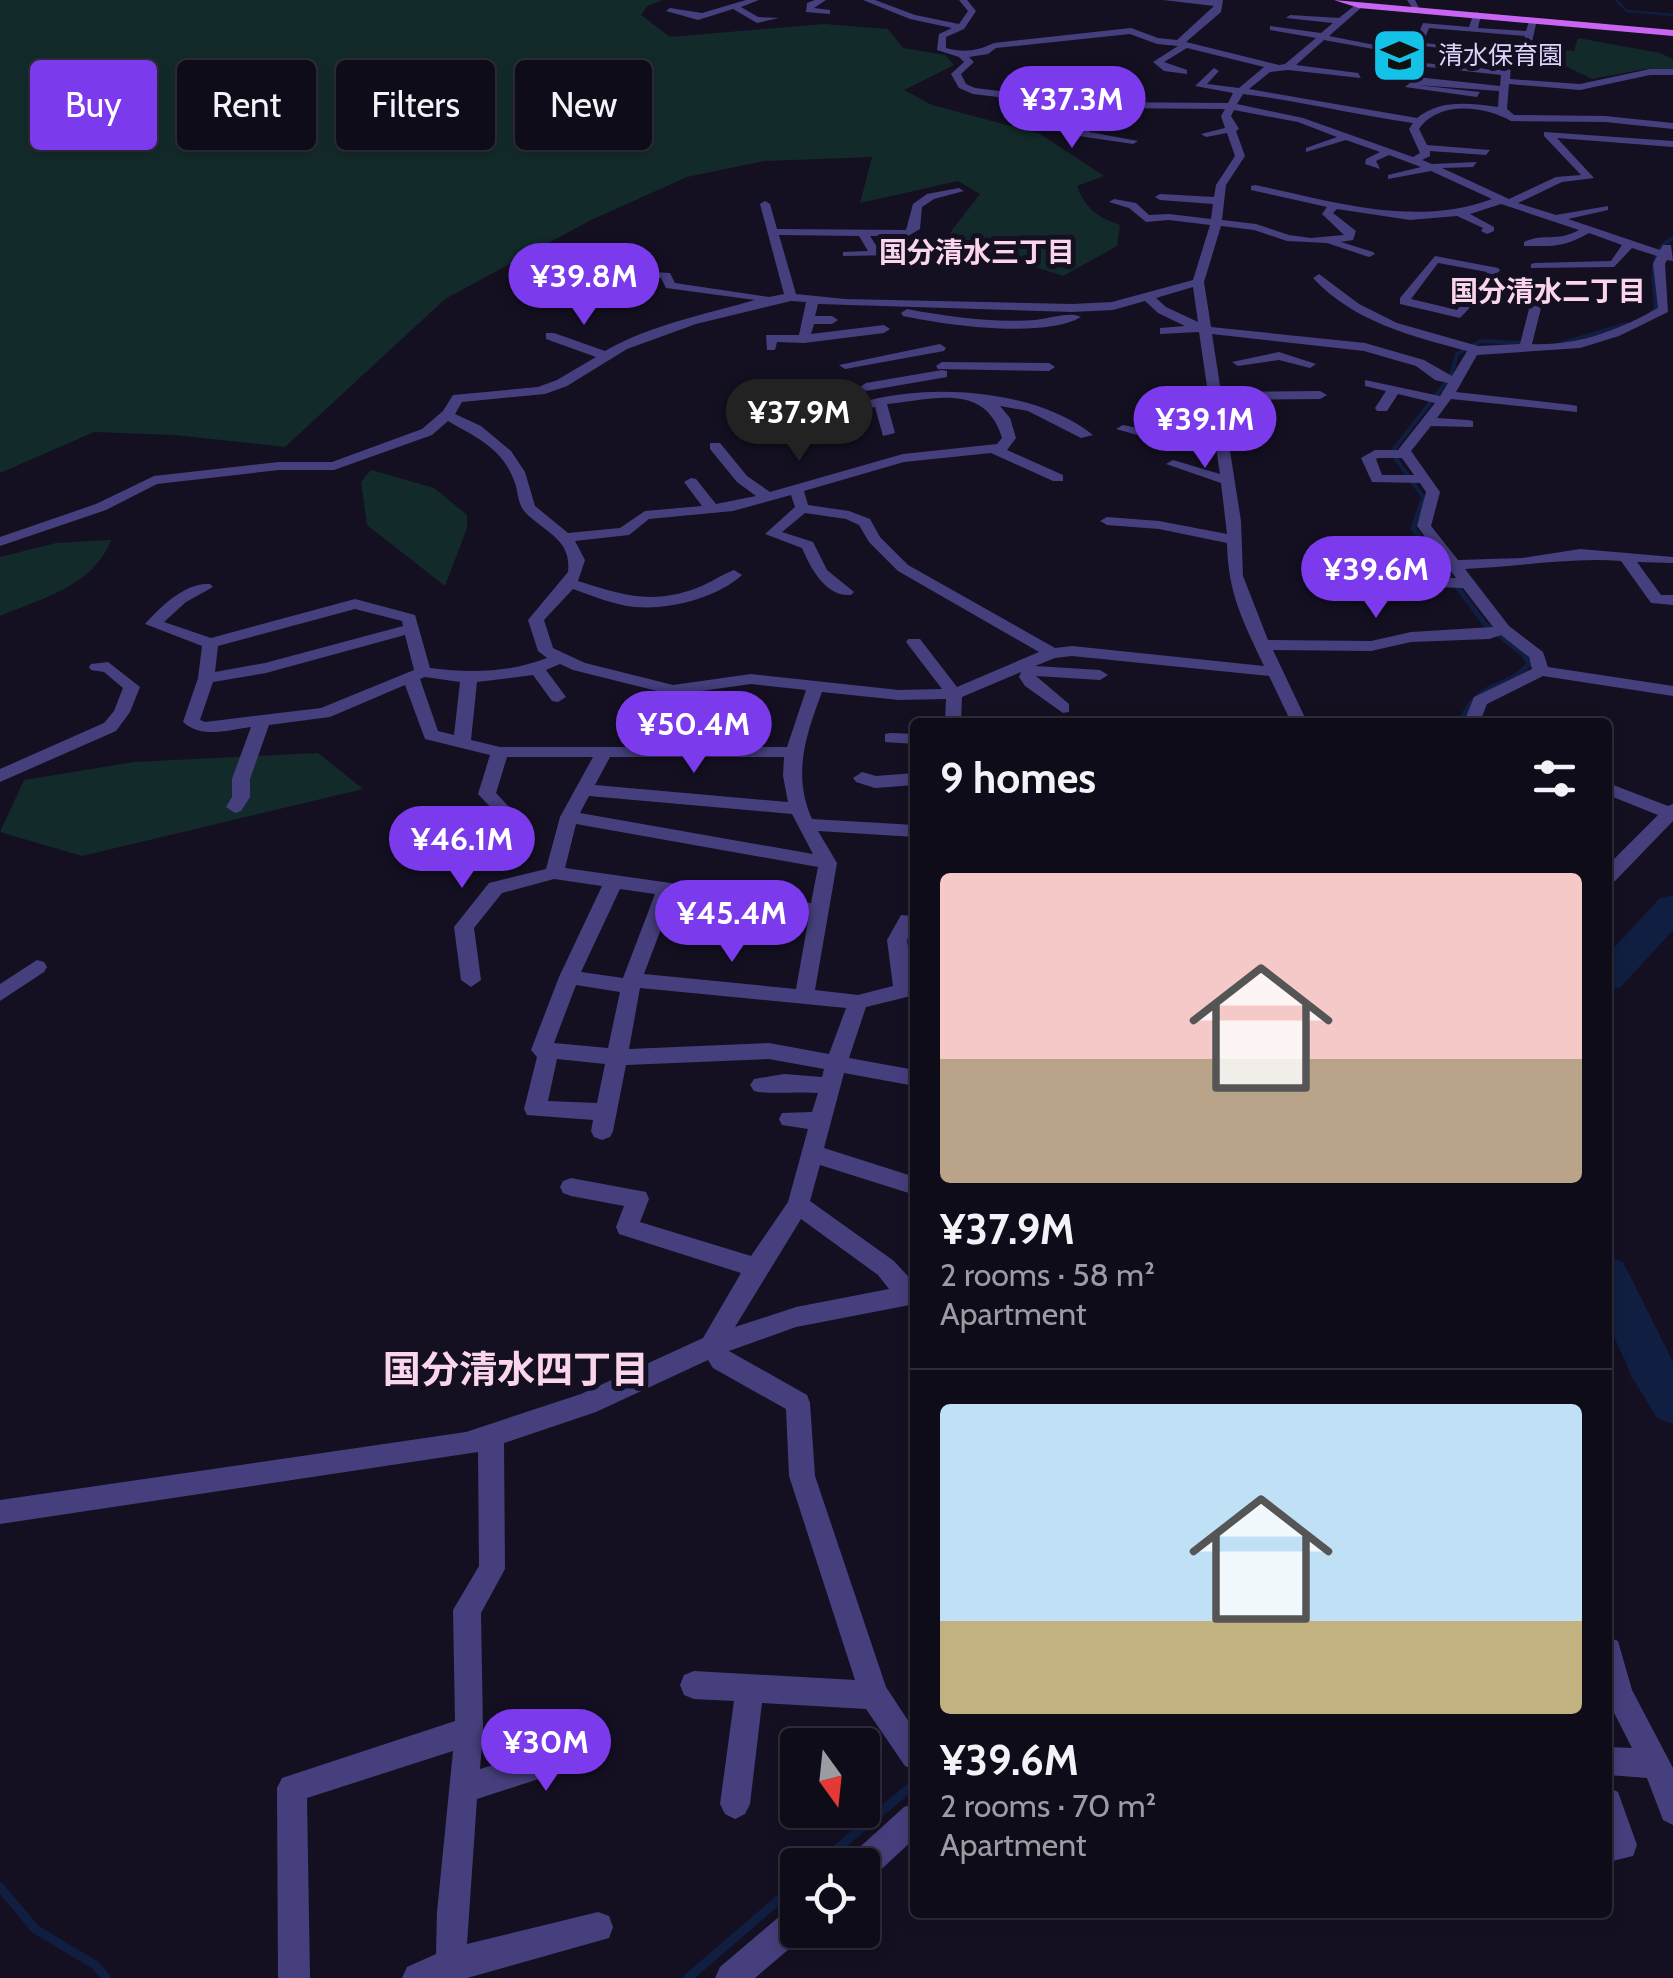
<!DOCTYPE html>
<meta charset="utf-8">
<style>
:root{--surface:#0f0c1a;--page:#1d1a27;--text:#f1f3f6;--muted:#9b9ba2;--line:#2f2c39;--accent:#7c3aed}
body{margin:0;font-family:Cabin,"Noto Sans JP",sans-serif;background:var(--page);color:var(--text);height:100vh;display:flex;flex-direction:column;font-size:38px;white-space:nowrap}
*{box-sizing:border-box;margin:0}
p{font-size:32px;color:var(--muted)}
.icon{flex:none;width:55px;height:55px;fill:none;stroke:currentColor;stroke-width:2;stroke-linecap:round;stroke-linejoin:round}
.map{position:relative;flex:1;overflow:hidden}
.details{position:absolute;left:910px;top:718px;width:702px;height:1200px;display:flex;flex-direction:column;background:var(--surface);border-radius:10px;box-shadow:0 5px 15px #0003,0 0 0 2px var(--line)}
.details>*{flex:none}
.hud{position:absolute;left:30px;top:60px;width:730px;height:90px;display:flex;gap:20px}
.needle{width:65px;rotate:165deg}
.tools{position:absolute;left:780px;top:1728px;display:grid;gap:20px}
.tools a{display:grid;place-items:center;width:100px;height:100px;border-radius:10px;background:var(--surface);box-shadow:0 5px 15px #0003,0 0 0 2px var(--line);font-size:50px}
.price{position:absolute;translate:-50% -85px;padding:0 22px;border-radius:35px;background:var(--accent);color:#fff;font-size:32px;line-height:65px;filter:drop-shadow(0 2px 5px #0008)}
.price::after{content:'';position:absolute;left:50%;top:60px;width:30px;height:22px;margin-left:-15px;background:inherit;clip-path:polygon(0 0,100% 0,50% 100%)}
.price.selected{background:#222;color:#fff}
ul{padding:0;list-style:none}
li{display:grid;align-content:center;gap:20px;height:530px;padding:0 30px}
li+li{border-top:2px solid var(--line)}
li span{display:grid;place-items:center;height:310px;border-radius:10px;color:#555}
li>.icon{margin-inline-start:auto}
span .icon{width:180px;height:180px;fill:#fffc;stroke-width:1}
li b{font-size:42px}
h2{display:flex;justify-content:space-between;align-items:center;height:120px;padding:0 30px;font-size:42px}
.tag{padding:0 35px;border-radius:10px;background:var(--surface);box-shadow:0 5px 15px #0003,0 0 0 2px var(--line);font-size:35px;line-height:90px}
.tag.selected{background:var(--accent);color:#fff}
.map>svg:first-child{display:block}
</style>
<div class="map">
<svg width="1673" height="1978" viewBox="0 0 1673 1978">
<rect width="100%" height="100%" fill="#141022"/>
<path fill="#132a2b" d="M0,0H663L647,6L641,15L670,37L824,24L888,29L903,48L945,55L954,65L904,90L932,105L1040,134L1104,176L1077,186C1086,209 1097,217 1120,225L1117,246L1063,276L946,238L980,194L958,181L860,203L872,157L764,161L687,177L591,220L445,299L285,447L175,435L94,432L0,473Z
M1578,38L1660,53L1673,59V70L1645,69L1592,79L1559,63L1519,60L1526,46L1574,51Z
M371,470L434,488L467,515V528L445,586L367,525L361,482Z
M111,540C94,586 42,598 0,616V557L56,543Z
M318,753L363,789L82,856L0,832L24,780L134,762Z"/>
<g fill="none" stroke-linecap="round" stroke-linejoin="round">
<path stroke="#101e41" stroke-width="2.5" d="M1616,0L1627,11L1673,15"/>
<path stroke="#101e41" stroke-width="4" d="M1652,312L1656,309C1655,282 1645,253 1673,238
M1563,343L1627,324
M1422,502L1424,498L1396,459L1394,449L1451,376L1457,354L1481,341L1525,343"/>
<path stroke="#101e41" stroke-width="5" d="M1423,500L1413,528L1485,624L1523,654L1529,664C1503,693 1481,677 1460,722"/>
<path stroke="#101e41" stroke-width="9" d="M818,1865L915,1783
M0,1887L35,1929L95,1965L106,1978
M688,1978L798,1883"/>
<path fill="#101e41" fill-rule="evenodd" d="M1673,895V930L1621,987L1608,990V954L1660,898Z
M1608,1256L1623,1262L1673,1362V1424L1657,1418L1632,1377L1608,1323Z"/>
<path fill="#463f7d" fill-rule="evenodd" d="M746,0H759L741,7L758,17L779,18L757,23L733,9L698,20L666,11L670,8L702,13Z
M815,0H826L814,8L830,10V14L806,12L807,3Z
M863,0H875L915,15L959,24L968,11L959,0H967L976,11L964,29L946,37V48C964,53 977,51 994,43L1131,28L1158,38L1177,40L1214,6L1163,0H1223L1221,12L1186,42L1279,65L1285,64L1316,38L1270,30V26L1321,33L1333,23L1286,18L1290,15L1339,18L1359,2L1362,7L1329,36L1395,49V53L1324,40L1296,65L1358,73L1361,78L1288,70L1270,72L1249,89L1417,118C1440,99 1469,103 1498,107L1499,91L1417,85L1480,92L1477,97L1405,87L1417,77L1500,86L1501,75L1419,66L1424,63L1501,70L1503,55L1414,45L1423,23L1469,27L1473,15L1477,12L1481,15L1478,28L1526,31L1530,18L1537,20L1531,46L1512,50L1510,79L1580,84L1650,69H1673V75H1650L1580,90L1509,84L1507,109L1514,115L1605,116L1673,123V129L1605,122L1511,121C1485,106 1439,100 1419,129L1427,145L1490,150L1486,155L1430,151V156L1422,160L1432,164L1477,162L1473,167L1442,168L1509,199L1556,177L1581,175L1544,136V132L1673,141V147L1557,138L1594,178L1562,182L1518,203L1556,215L1608,206V210L1568,219L1660,250L1663,245H1671L1673,261L1667,260L1665,264L1668,312L1619,336L1580,348L1477,355L1456,392L1572,405L1577,406V412L1451,399L1437,418L1468,420L1473,421V427L1431,426L1411,451L1440,492L1431,526L1458,560L1522,558L1580,549L1673,557V563L1637,562L1661,595H1673V605L1651,603L1621,561C1569,557 1518,567 1465,569L1509,626L1543,652L1548,667L1673,686V696L1543,676L1487,704L1480,722H1464L1474,697L1532,669L1529,657L1501,635L1489,639L1411,642L1371,651L1273,650L1307,722H1291L1269,676L1072,656L1055,658L1035,666L1100,670L1108,675L1100,680L1036,676L1069,704V712L1063,713L1025,686L1019,677L1021,672L962,697L961,722H945L946,699L899,700L822,692C806,735 792,774 812,819L915,825V837L818,831L837,863L815,990L858,995L893,986L887,940L901,915L915,916V925L907,940L915,995L866,1007L849,1058L915,1070V1086L844,1073L824,1148L915,1177V1195L820,1165L810,1201L894,1261L915,1284V1304L796,1327L729,1351L807,1395L810,1403L815,1476L886,1687L915,1731V1770L905,1766L866,1709L762,1703L750,1804L745,1814L735,1819L725,1814L720,1804L734,1701L694,1699L684,1695L680,1685L684,1675L694,1671L855,1680L789,1476L786,1409L713,1368L708,1360L596,1412L504,1443L505,1569L481,1613L483,1731L480,1769L544,1749L562,1719L572,1715L582,1719L586,1729L563,1771L477,1799L467,1944L598,1912L609,1916L613,1927L609,1938L467,1978H402L407,1967L436,1954L437,1912L453,1751L307,1798L310,1978H278L277,1788L282,1778L455,1721L453,1610L479,1566L478,1452L0,1524V1500L466,1432L581,1394L703,1338L741,1273L619,1234L616,1227L624,1206L571,1196L563,1193L560,1187L563,1181L571,1178L646,1192L649,1199L640,1222L751,1256L788,1202L808,1129L782,1125L779,1119L782,1113L812,1112L818,1093C798,1091 771,1095 754,1091L750,1085L754,1079L784,1074L822,1077L824,1069L769,1059L626,1065L613,1131L610,1137L602,1140L594,1137L591,1131L593,1120L527,1115L524,1109L537,1057L531,1050L559,977L602,886L554,879L502,893L474,928L481,980L471,987L461,980L454,927L489,883L546,869L560,817L593,757H507L496,793L510,808L501,814L495,812L478,794L490,755L425,739L405,685L330,717L269,725L250,779V797L241,811L235,813L226,807L232,797V779L251,727C227,730 202,739 183,722L198,678L202,646L145,624C161,606 186,582 210,584L213,587L186,602L164,622L211,638L355,599L415,615L430,668C471,673 508,673 547,658L538,651L528,620L568,572C572,539 544,532 525,512C518,505 518,492 515,483C503,448 477,438 448,421L432,435L334,470H279L157,484L106,510L0,546V537L96,504L154,476L279,462H332L422,429L443,411L453,395L538,387L557,380L596,357L546,339V333H554L605,351C650,325 706,314 755,300L666,288L661,278L651,276V272L670,273L675,283L769,297L784,294L760,204L765,201L770,204L777,229L906,230L913,204L927,194L959,188L964,191L934,199L922,207L920,229L908,236H870L879,250H904L906,252L900,255L843,256V252L868,251L859,236L779,235L796,294L845,299L1072,304L1112,302L1193,280L1210,225L1169,220L1146,222L1129,208L1109,202L1114,199L1136,203L1149,215L1169,214L1211,219L1213,204L1160,200L1155,197L1160,194L1214,197L1216,185L1235,156L1227,133L1206,137L1201,134L1225,128L1221,116L1225,109L1099,108L1089,132L1138,141L1133,144L1079,136L1089,108L973,94L959,88L951,74L964,62L959,57L937,50L939,34L952,28L910,19ZM1429,28L1525,36L1524,42L1505,46L1503,50L1423,43ZM1130,34L1157,44L1178,46L1153,62L1164,71L1187,74V70L1164,62L1187,48L1264,67L1239,88L1207,84L1219,71L1214,68L1195,86L1233,93L1228,103L1092,102L975,88L966,84L961,74L974,62L969,57L988,54L996,48ZM1243,94C1300,101 1356,115 1413,123L1409,129L1420,153L1413,157L1303,118L1237,104ZM1234,110L1298,122L1337,137L1306,148V152L1346,140L1380,152L1366,159L1365,164L1380,169L1376,161L1389,155L1421,167L1388,175V179L1431,171L1492,199C1413,228 1334,201 1255,185L1251,186V190L1327,207L1322,214L1344,235L1311,238L1289,235L1256,224L1222,220L1226,185L1245,156L1236,131L1239,129L1231,116ZM1501,204L1579,230C1555,243 1546,232 1524,242V246C1552,246 1563,248 1589,233L1622,245L1611,261L1535,263L1531,264V268L1614,267L1632,248L1657,256L1653,264L1658,308C1619,330 1578,346 1532,344L1541,308L1530,299L1485,290L1500,270L1498,268L1435,256L1400,298V304L1460,318L1481,296L1522,305L1529,309L1520,344L1478,346L1397,323L1359,304L1319,274L1313,278C1354,322 1411,336 1467,351L1452,376L1424,360L1365,343L1211,327L1204,282L1221,226L1254,230L1287,241L1327,243L1369,257L1375,254L1373,252L1341,242L1353,240L1356,231L1333,213L1337,209L1410,220L1457,216L1483,228L1481,231L1487,234L1494,231V227L1470,214ZM1438,263L1487,272L1457,310L1411,299ZM1193,287L1198,322L1166,307L1156,298ZM791,301L806,302L799,335H766L767,350H775L777,342L804,343L884,333L890,329L884,325L811,334L814,324H832L838,320L832,316H815L818,304L1072,312L1113,310L1145,301L1158,313L1185,326L1160,328V334L1199,332L1213,427L1148,430L1123,425L1116,429L1148,438L1214,435L1220,474L1173,460L1166,464L1221,483L1227,534L1159,521L1107,517L1100,521L1107,525L1159,529L1227,543C1228,594 1243,621 1264,666L1072,646L1055,648L908,565L880,537L870,519L849,511L808,505L804,491L904,462L991,453L1053,481H1063V475L1007,450L1016,438L1010,418L1000,406L1028,411L1081,438L1093,435C1036,389 928,382 859,403L828,385H818V391L853,411L875,407L883,436L895,433L887,404C933,399 986,382 1002,438L997,444L903,454L770,492L747,476L720,443H710V449L737,482L756,496L716,504L696,479L691,478L684,482L702,506L645,511L620,528L568,533L535,506L525,472L511,451L481,426L455,414L462,402L545,394L567,386L627,349L696,324ZM1212,334L1364,351L1416,366L1435,380L1448,383L1440,396L1365,380V386L1386,391L1375,408L1377,411H1387L1398,394L1435,403L1398,450H1375L1361,458L1372,482L1420,483L1426,492L1417,526L1456,578H1412L1407,580V586L1463,588L1493,627L1411,632L1371,641L1268,640L1243,576L1241,521L1222,400L1320,399L1327,395L1320,391L1221,392ZM1378,458H1402L1414,475H1382L1376,459ZM791,495L795,507L765,534L802,548C811,569 826,597 851,595L854,592L827,570L813,542L782,532L805,513L846,519L859,525L869,542L898,571L1039,652L957,687L920,639H908L906,642L942,689L899,690L751,674L673,685L585,663L553,648L544,620L573,589C593,596 614,605 635,607C669,610 717,598 742,575L734,570C721,575 710,583 697,588C651,605 623,595 578,581L585,560L575,541L629,535L649,519L733,511ZM355,609L402,621L403,626L265,663L215,672L218,646ZM405,635L414,670L321,708L205,722L200,720L213,682L266,673ZM560,664L573,670L673,695L751,684L806,690L787,747H500L471,740L477,682L533,675L552,701L558,702L566,697L546,670ZM425,677L460,682L454,735L438,731L420,679ZM610,757H784L783,776L788,802L595,785ZM589,796L792,814L813,854L580,813ZM576,824L818,867L811,903L565,868ZM620,889L655,894L623,978L581,972ZM673,897L809,916L796,989L644,974ZM576,985L620,992L608,1048L554,1043ZM640,988L846,1008L829,1054L769,1043L629,1049ZM557,1059L605,1064L597,1103L548,1101ZM801,1219L878,1275L889,1289L796,1307L735,1327Z
M1407,0H1415L1421,12H1415Z
M907,309C949,317 992,323 1035,320C1049,319 1069,311 1081,317C1044,339 945,325 903,316L901,313Z
M940,344L946,348L944,351L845,369L839,365Z
M1279,352L1316,364L1310,368L1279,360L1238,366L1232,362Z
M942,362L1049,363L1055,367L1049,371L938,369L936,366Z
M942,370L947,371V377L866,391L860,387L866,383Z
M108,662L140,687L130,712L116,731L0,782V769L104,723L114,711L123,688L104,672L91,670L89,667L91,664Z
M891,733L915,734V744L885,742V734Z
M862,772L876,776L915,773V785L875,788L856,782L853,778Z
M1608,783L1668,806L1673,804V821L1615,881L1608,882V865L1658,815L1608,795Z
M37,960L44,962L47,967L44,972L0,1001V984Z
M1608,1637L1618,1641L1632,1690L1673,1768V1825L1663,1820L1647,1778L1608,1775V1747L1632,1748L1608,1701Z
M1608,1787L1618,1792L1637,1845L1633,1856L1608,1862Z
M915,1803V1838L873,1877L862,1881V1865H847L851,1855L904,1807Z
M798,1906V1930L809,1932L755,1978H715L720,1967L787,1910Z"/>
<path fill="#c865f2" fill-rule="evenodd" d="M1334,0L1673,30V36L1359,8Z"/>
</g>
<defs>
<symbol id="school-square" viewBox="-11 -11 22 22"><rect x="-9" y="-9" width="18" height="18" rx="4" fill="#14c2e8" stroke="#141022"/><path d="M0-5L7-2L0 1L-7-2ZM-4 1L0 2.5L4 1V4Q0 6-4 4Z" fill="#111"/></symbol>
</defs>
<g fill-rule="evenodd">
<use href="#school-square" x="1368" y="24" width="63" height="63"/>
</g>
<g text-anchor="middle" stroke-width="10" stroke-linejoin="round" paint-order="stroke">
<g font-size="25" fill="#dcd4fb" stroke="#141022" text-anchor="start">
<text x="1438" y="64">清水保育園</text>
</g>
<g font-size="28" font-weight="bold" fill="#fbd6eb" stroke="#141022">
<text x="977" y="262">国分清水三丁目</text>
<text x="1548" y="301">国分清水二丁目</text>
</g>
<g font-size="38" font-weight="bold" fill="#fbd6eb" stroke="#141022">
<text x="516" y="1383">国分清水四丁目</text>
</g>
</g>
</svg>
<div class="tools">
<a><svg class="needle" viewBox="-14 -14 28 28"><path d="M0-13l5 13h-10z" fill="#e53935"/><path d="M0 13l5-13h-10z" fill="#9b9ba2"/></svg></a>
<a><svg class="icon" aria-label="locate" viewBox="0 0 24 24"><circle cx="12" cy="12" r="6"/><path d="M12 2v4M12 18v4M2 12h4M18 12h4"/></svg></a>
</div>
<b class="price" style="left:1072px;top:151px">¥37.3M</b>
<b class="price" style="left:584px;top:328px">¥39.8M</b>
<b class="price selected" style="left:799px;top:464px">¥37.9M</b>
<b class="price" style="left:1205px;top:471px">¥39.1M</b>
<b class="price" style="left:1376px;top:621px">¥39.6M</b>
<b class="price" style="left:694px;top:776px">¥50.4M</b>
<b class="price" style="left:462px;top:891px">¥46.1M</b>
<b class="price" style="left:732px;top:965px">¥45.4M</b>
<b class="price" style="left:546px;top:1794px">¥30M</b>
<div class="hud">
<a class="tag selected">Buy</a>
<a class="tag">Rent</a>
<a class="tag">Filters</a>
<a class="tag">New</a>
</div>
<section class="details">
<h2>9 homes<svg class="icon" aria-label="filters" viewBox="0 0 24 24"><path d="M4 7h16M4 17h16"/><circle cx="9" cy="7" r="2"/><circle cx="15" cy="17" r="2"/></svg></h2>
<ul>
<li><span style="background:linear-gradient(#f6c9c9 60%,#b9a48a 0)"><svg class="icon" aria-label="home" viewBox="0 0 24 24"><path d="M3 11l9-7 9 7M6 9v11h12V9"/></svg></span><div><b>¥37.9M</b><p>2 rooms · 58 m²</p><p>Apartment</p></div></li>
<li><span style="background:linear-gradient(#bfe0f5 70%,#c2b280 0)"><svg class="icon" aria-label="home" viewBox="0 0 24 24"><path d="M3 11l9-7 9 7M6 9v11h12V9"/></svg></span><div><b>¥39.6M</b><p>2 rooms · 70 m²</p><p>Apartment</p></div></li>
</ul>
</section>
</div>
